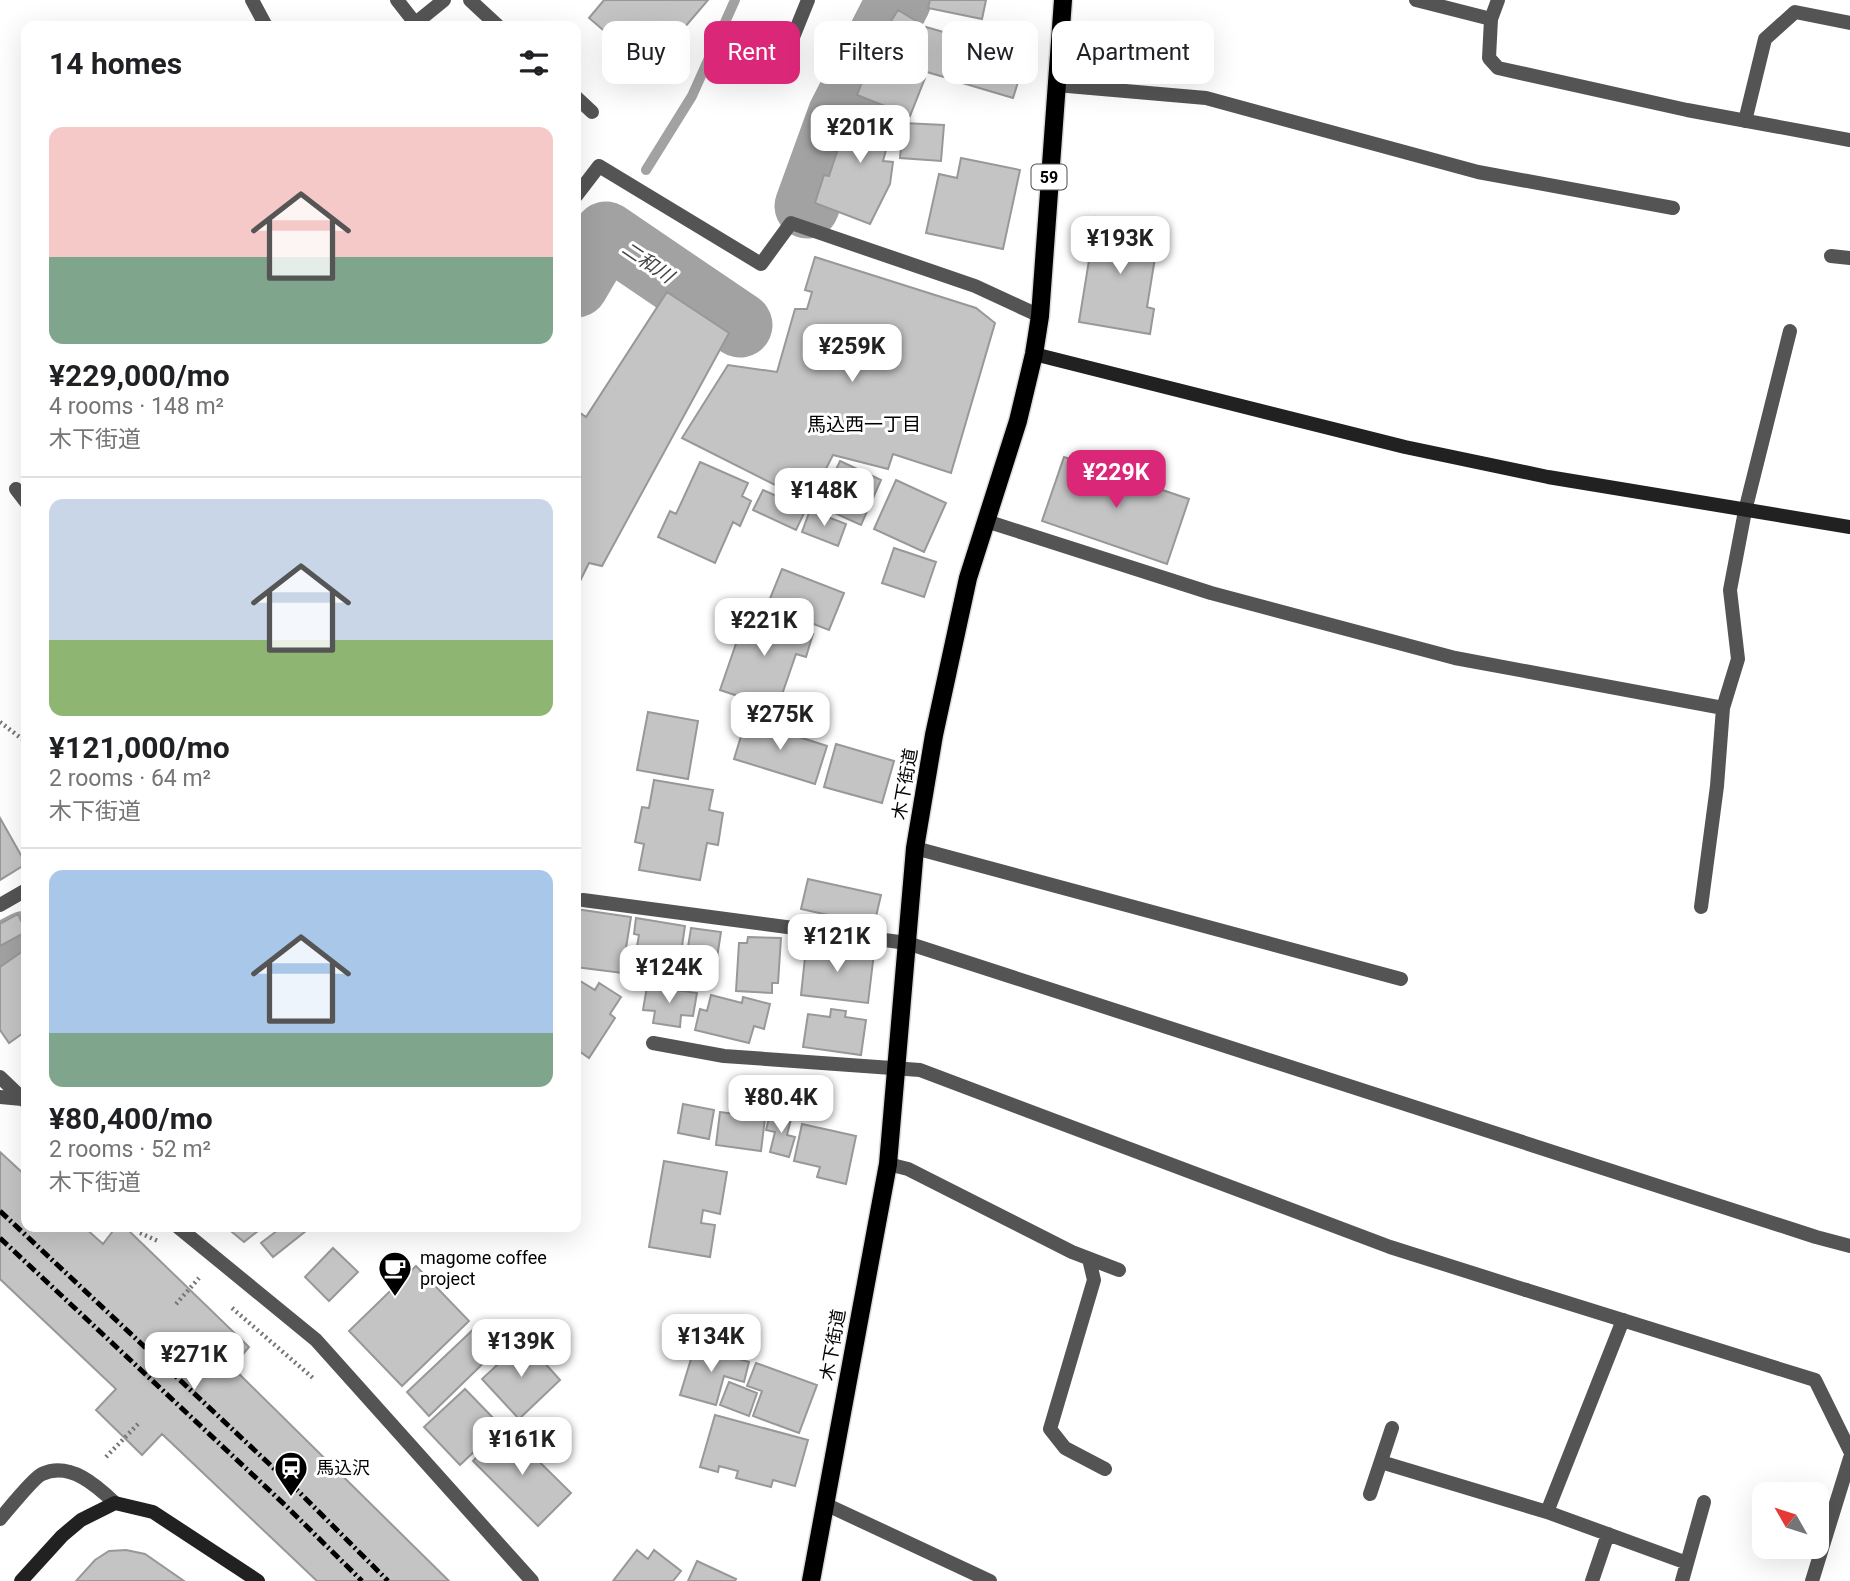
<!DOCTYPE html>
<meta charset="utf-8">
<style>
:root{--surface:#fff;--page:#f6f6f6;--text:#202124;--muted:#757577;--line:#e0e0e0;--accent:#db2777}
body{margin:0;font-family:Roboto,"Noto Sans JP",sans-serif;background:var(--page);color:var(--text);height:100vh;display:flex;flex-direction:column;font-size:26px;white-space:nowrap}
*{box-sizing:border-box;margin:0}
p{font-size:23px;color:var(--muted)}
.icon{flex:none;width:38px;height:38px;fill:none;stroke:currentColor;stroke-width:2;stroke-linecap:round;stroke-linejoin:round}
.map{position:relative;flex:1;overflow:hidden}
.sheet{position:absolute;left:21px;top:21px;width:560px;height:1211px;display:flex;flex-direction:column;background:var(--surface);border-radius:14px;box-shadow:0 7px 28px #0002}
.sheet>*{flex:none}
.guide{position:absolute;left:602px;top:21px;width:665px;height:63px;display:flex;gap:14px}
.needle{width:46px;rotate:309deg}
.controls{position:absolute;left:1752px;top:1482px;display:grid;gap:14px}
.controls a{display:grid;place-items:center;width:77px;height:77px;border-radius:14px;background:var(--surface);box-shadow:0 7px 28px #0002;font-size:35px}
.price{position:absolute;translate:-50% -60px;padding:0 16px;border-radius:14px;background:#fff;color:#222;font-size:23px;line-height:46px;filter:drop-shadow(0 2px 4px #0008)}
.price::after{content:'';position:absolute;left:50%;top:42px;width:21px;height:16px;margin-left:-10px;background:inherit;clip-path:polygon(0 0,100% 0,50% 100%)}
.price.on{background:var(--accent);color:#fff}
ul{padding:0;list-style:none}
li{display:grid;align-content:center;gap:14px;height:371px;padding:0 28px}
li+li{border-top:2px solid var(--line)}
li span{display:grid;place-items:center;height:217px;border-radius:14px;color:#555}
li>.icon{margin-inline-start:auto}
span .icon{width:126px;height:126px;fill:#fffc;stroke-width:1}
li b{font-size:30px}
h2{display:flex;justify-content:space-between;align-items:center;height:84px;padding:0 28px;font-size:30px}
.pill{padding:0 24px;border-radius:14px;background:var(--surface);box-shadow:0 7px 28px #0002;font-size:24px;line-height:63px}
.pill.on{background:var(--accent);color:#fff}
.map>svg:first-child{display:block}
</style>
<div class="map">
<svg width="1850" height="1581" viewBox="0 0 1850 1581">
<rect width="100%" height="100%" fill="#fff"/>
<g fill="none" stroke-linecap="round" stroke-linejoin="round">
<path stroke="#a2a2a2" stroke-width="10" d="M646,170L692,96L735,0"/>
<path stroke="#a2a2a2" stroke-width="65" d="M807,206L840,115L899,0
M576,285L606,234L740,325
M0,957L26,943"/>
</g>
<path fill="#c4c4c4" stroke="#989898" stroke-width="2" d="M604,0H708L649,69L589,18Z
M930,0H986L982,19L928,8Z
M898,10L921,24L899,61L875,47Z
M926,27L957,36L944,77L913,68Z
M962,37L1013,52L1011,59L1024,63L1013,98L949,79Z
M872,57L925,78L910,116L857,95Z
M848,107L899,120L895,145L887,146L883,161L893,162L890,184L870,224L815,203L824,175L829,176L837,152L831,150Z
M903,123L944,125L941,161L900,158Z
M961,158L1020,170L1003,249L926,233L939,174L957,178Z
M1096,217L1160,227L1147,307L1154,309L1150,334L1079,322Z
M815,257L976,308L995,323L951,473L893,454L888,469L833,455L809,502L682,438L728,365L777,372L795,309H807L812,292L805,290Z
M667,292L729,333L602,566L589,563L576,589V410L586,417Z
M1064,457L1189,499L1167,564L1042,521Z
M840,461L881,480L861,525L819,506Z
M700,462L748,483L742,496L751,501L740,526L733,522L715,563L658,537L670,511L676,514Z
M896,480L946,503L924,552L874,529Z
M763,490L806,509L796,530L753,510Z
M810,510L846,524L838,546L802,532Z
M894,548L936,562L924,597L882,583Z
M782,569L844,593L829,630L767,606Z
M749,606L779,616L778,622L813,634L806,657L796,654L777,709L720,690Z
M648,712L698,721L688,779L637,770Z
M746,720L827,746L815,784L734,759Z
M836,744L894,761L882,803L824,787Z
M654,780L713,790L709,810L723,813L718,845L707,843L700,880L639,870L644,844L635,842L642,807L649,808Z
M0,818L26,864L0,880Z
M808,879L881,895L874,925L801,909Z
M576,909L631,917L622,973L576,967Z
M18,914L26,932L0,946V924Z
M636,918L685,926L679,966L671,965L668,982L632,976L639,935L634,934Z
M691,928L721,932L714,977L706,976L705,989L682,985Z
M748,937L781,938L778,983H772V993L736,991L739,943H747Z
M824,942L841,944L840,950L874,953L868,1003L801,995L806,948L823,950Z
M26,949V1031L9,1043L0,1030V967Z
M577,979L595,990L599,983L621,997L610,1014L615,1018L589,1058L576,1049Z
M647,986L697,993L693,1016L681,1015L680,1027L653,1023L655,1011L643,1010Z
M711,995L742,1003L743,997L770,1004L764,1029L754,1026L749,1043L695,1030L700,1009L707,1011Z
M831,1009L846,1011L845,1017L866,1020L861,1055L803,1047L808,1014L830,1017Z
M683,1104L714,1110L709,1139L678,1133Z
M720,1112L765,1118L761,1151L716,1145Z
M770,1114L791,1119L787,1135L795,1137L789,1157L770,1152L775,1132L766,1130Z
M802,1124L856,1136L846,1184L817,1177L820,1167L794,1161Z
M0,1152L26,1176V1227H84L103,1244L116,1227H125L249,1347L232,1367L449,1581H317L162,1434L142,1455L96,1410L116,1389L0,1279Z
M664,1161L727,1172L720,1214L703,1210L701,1223L715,1225L710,1257L649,1247Z
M226,1227H263L244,1242Z
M282,1227H311L273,1257L261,1243Z
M333,1248L358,1272L329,1301L305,1277Z
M416,1266L469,1321L402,1386L349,1331Z
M478,1325L499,1348L429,1416L407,1392Z
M524,1340L560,1380L519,1419L482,1379Z
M695,1346L749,1362L744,1382L724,1376L716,1405L680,1395Z
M756,1363L817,1385L799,1433L753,1416L762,1391L747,1386Z
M729,1382L757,1393L749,1416L720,1405Z
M465,1389L501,1426L460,1465L424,1427Z
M715,1415L808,1440L795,1486L773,1480L771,1487L736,1478L738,1471L719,1466L718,1472L700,1467Z
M505,1428L571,1493L538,1526L473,1461Z
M126,1550L145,1554L184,1581H76L95,1560L109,1551Z
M637,1550L648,1559L654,1550L681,1571L673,1581H613Z
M697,1561L736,1579L735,1581H688Z"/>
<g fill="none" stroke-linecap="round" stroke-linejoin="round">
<defs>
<path id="primary" d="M811,1581L888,1164L915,848L934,735L968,578L1018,421L1034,354L1040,316L1063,0"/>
</defs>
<use href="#primary" stroke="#dbdbdb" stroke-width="21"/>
<path stroke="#767676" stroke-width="4.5" stroke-dasharray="2 3.5" stroke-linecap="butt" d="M0,722L26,742
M140,1233L158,1241
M176,1304L199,1278
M232,1308L313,1378
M106,1457L138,1424"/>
<path stroke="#545454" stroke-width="14" d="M252,0L266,26
M397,0L415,23
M470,0L498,26
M1491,19L1498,0
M1056,85L1206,98L1478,172L1673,208
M576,97L592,112
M16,489L26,502
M1745,511L1790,331
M583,900L907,943
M653,1043L724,1056L920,1070L1390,1247L1526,1290
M888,1164L908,1169L1072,1252L1119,1270
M1089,1259L1094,1280L1050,1429L1065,1448L1105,1469
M1381,1462L1547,1512L1687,1563
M1370,1494L1392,1428
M1547,1512L1623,1320
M1592,1581L1608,1534
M1682,1581L1704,1502"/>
<path stroke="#545454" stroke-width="14" d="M1416,0L1491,19L1489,58L1498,68L1687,110L1850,140
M412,26L444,0
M791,42L808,0
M1745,121L1765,39L1795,12L1850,23
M576,196L599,166L761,264L791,223L975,286L1040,316
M1831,256L1850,258
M986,521L1211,593L1455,658L1723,708
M915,848L1401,979
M0,905L26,890
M1701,907L1717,786L1723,708L1738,659L1730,590L1745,511
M907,943L1816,1237L1850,1246
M0,1077L26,1102
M0,1097L22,1099
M178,1227L316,1340L532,1581
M1526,1290L1815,1380L1850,1451
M825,1504L990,1581
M0,1519C8,1510 33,1478 42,1474C70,1461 97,1486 115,1503
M1812,1581L1850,1458"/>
<path stroke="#212121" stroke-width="14" d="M1034,354L1405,447L1548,477L1850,527
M21,1581L62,1536L81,1520L115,1503L153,1512L258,1581"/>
<use href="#primary" stroke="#000" stroke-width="18"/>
<path stroke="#000" stroke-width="5" stroke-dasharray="10 3.5 2 3.5" stroke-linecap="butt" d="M0,1211L298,1491L388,1581
M0,1238L285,1505L362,1581"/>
</g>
<defs>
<symbol id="cafe-pin" viewBox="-11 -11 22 30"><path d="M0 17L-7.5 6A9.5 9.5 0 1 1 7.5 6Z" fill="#000" stroke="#fff"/><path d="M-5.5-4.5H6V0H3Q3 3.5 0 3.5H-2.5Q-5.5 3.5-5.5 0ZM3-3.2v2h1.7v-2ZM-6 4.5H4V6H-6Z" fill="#fff"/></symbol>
<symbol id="station-pin" viewBox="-11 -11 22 30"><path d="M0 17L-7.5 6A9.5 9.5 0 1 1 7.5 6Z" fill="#000" stroke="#fff"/><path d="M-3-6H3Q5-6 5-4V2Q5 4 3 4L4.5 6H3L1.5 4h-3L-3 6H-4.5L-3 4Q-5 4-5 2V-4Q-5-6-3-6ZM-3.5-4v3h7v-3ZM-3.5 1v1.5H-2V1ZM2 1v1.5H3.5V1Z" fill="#fff"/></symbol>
</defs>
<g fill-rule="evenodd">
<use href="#cafe-pin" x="376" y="1249" width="38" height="52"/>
<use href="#station-pin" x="272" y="1449" width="38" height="52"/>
</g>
<g text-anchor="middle" stroke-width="6" stroke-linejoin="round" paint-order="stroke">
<rect fill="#fff" stroke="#4c4c4c" stroke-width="2" x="1031.5" y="164.5" width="35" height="25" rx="5"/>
<g font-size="16" font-weight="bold" fill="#000">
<text x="1049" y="183">59</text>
</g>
<g font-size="18" fill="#000" stroke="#fff">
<text transform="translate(905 784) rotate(-80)" y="6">木下街道</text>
<text transform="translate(833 1345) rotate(-80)" y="6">木下街道</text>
</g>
<g font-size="18" fill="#000" stroke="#fff" text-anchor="start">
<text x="420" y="1264">magome coffee<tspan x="420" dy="21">project</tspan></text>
<text x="316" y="1474">馬込沢</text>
</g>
<g font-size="19" font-style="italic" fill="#434343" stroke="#fff">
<text transform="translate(648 262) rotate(34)" y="7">二和川</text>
</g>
<g font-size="19" fill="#000" stroke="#fff">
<text x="864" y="431">馬込西一丁目</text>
</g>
</g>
</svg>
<div class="controls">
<a><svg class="needle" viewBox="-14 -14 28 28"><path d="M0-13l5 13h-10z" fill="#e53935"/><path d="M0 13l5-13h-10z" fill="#757577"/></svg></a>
</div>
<b class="price" style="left:860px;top:165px">¥201K</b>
<b class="price" style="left:1120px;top:276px">¥193K</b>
<b class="price" style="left:852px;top:384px">¥259K</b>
<b class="price on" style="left:1116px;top:510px">¥229K</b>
<b class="price" style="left:824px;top:528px">¥148K</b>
<b class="price" style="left:764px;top:658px">¥221K</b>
<b class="price" style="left:780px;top:752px">¥275K</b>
<b class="price" style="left:837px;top:974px">¥121K</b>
<b class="price" style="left:669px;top:1005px">¥124K</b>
<b class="price" style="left:781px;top:1135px">¥80.4K</b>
<b class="price" style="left:711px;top:1374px">¥134K</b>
<b class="price" style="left:521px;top:1379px">¥139K</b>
<b class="price" style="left:194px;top:1392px">¥271K</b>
<b class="price" style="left:522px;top:1477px">¥161K</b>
<div class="guide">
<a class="pill">Buy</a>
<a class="pill on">Rent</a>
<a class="pill">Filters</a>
<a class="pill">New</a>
<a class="pill">Apartment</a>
</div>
<section class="sheet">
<h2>14 homes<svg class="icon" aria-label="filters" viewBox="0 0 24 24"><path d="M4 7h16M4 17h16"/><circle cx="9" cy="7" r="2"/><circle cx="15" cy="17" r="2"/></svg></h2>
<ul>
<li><span style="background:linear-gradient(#f6c9c9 60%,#7fa58c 0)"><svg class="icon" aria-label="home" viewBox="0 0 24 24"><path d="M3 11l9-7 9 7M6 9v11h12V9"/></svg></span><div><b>¥229,000/mo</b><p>4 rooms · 148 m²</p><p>木下街道</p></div></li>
<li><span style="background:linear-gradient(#c9d6e8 65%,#8fb573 0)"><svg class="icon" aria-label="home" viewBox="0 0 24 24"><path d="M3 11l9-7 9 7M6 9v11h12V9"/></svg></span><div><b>¥121,000/mo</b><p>2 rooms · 64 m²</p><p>木下街道</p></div></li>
<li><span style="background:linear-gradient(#a9c7e8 75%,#7fa58c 0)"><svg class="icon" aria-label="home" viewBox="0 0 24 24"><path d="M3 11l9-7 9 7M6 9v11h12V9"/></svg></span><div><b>¥80,400/mo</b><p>2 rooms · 52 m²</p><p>木下街道</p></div></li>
</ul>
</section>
</div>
